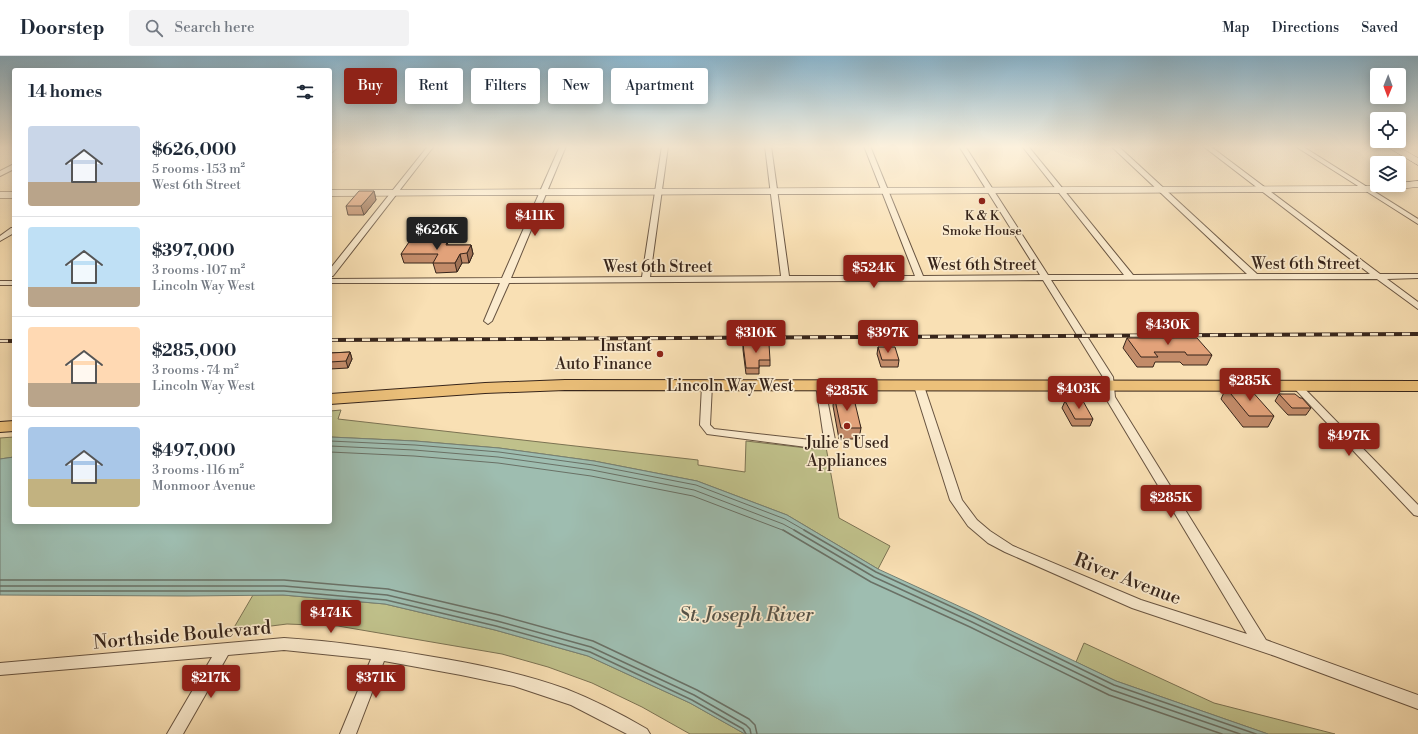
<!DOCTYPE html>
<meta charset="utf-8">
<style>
:root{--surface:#fff;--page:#f2f2f3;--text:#1f2937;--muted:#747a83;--line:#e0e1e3;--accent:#8f2418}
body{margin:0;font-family:"Libre Bodoni",serif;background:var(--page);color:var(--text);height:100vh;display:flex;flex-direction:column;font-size:15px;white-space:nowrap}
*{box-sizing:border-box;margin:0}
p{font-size:13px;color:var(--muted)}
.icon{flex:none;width:22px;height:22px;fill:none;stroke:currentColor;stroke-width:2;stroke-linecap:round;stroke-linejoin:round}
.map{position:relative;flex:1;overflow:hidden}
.details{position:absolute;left:12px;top:12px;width:320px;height:456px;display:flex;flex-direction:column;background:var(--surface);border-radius:4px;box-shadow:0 2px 10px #0003}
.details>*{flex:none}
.guide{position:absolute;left:344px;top:12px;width:380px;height:36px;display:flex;gap:8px}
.needle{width:26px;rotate:181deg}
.buttons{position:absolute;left:1370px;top:12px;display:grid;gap:8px}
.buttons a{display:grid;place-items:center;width:36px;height:36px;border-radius:4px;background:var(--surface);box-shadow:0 2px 10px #0003;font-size:20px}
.price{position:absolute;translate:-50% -34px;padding:0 9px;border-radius:4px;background:var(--accent);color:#fff;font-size:13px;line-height:26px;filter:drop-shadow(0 1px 2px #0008)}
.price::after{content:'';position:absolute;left:50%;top:24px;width:12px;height:9px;margin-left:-6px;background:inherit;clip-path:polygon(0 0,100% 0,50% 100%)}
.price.active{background:#222;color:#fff}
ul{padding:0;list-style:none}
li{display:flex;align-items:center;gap:12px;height:100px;padding:0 16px}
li+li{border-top:1px solid var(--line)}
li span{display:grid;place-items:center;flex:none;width:112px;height:80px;border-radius:4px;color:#555}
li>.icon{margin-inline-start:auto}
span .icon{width:48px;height:48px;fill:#fffc;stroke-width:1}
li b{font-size:17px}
h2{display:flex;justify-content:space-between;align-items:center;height:48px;padding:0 16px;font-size:17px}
.chip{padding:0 14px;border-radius:4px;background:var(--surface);box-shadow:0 2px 10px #0003;font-size:14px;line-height:36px}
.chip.active{background:var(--accent);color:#fff}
header{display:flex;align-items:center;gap:24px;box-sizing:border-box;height:56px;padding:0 20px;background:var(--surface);border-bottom:1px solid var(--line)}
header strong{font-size:19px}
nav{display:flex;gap:22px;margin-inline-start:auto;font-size:14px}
.search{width:280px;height:36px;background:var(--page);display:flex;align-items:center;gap:10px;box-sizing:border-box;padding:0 14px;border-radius:4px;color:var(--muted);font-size:15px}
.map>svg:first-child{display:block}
</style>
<header>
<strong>Doorstep</strong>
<div class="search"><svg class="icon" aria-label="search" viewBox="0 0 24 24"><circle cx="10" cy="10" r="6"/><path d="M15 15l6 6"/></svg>Search here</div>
<nav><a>Map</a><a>Directions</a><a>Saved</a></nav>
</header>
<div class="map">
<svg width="1418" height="678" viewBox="0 0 1418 678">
<rect width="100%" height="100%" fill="#f9e0b4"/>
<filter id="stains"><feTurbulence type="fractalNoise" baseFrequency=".005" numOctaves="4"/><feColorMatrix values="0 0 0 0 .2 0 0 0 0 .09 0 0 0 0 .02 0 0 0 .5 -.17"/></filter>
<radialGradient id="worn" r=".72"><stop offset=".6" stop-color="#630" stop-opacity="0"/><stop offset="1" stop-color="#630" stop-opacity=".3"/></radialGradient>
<path fill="#c0c18b" stroke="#7c7353" d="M341,354L338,363L698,404V409L745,416L746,385L815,393L826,391L839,462L890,490L878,513L787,459L697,425L594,405L499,392L415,385L330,381V355Z
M14,381V401L0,403V382Z
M253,539H283L385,548L495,574L588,600L690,647L745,678H690L642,651L592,627L548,611L502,598L338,570L287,568L232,575Z
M1084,587L1214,647L1335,678H1268L1116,625L1076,606Z"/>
<path fill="#9ebdb0" stroke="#758074" d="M330,381L415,385L499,392L594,405L697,425L787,459L878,513L976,558L1116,625L1268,678H745L690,647L588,600L495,574L385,548L283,539L187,540L0,539V403L14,401V466H330Z"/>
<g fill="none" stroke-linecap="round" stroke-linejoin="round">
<path stroke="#6a7166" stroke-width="1" d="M330,385L415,389L499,396L593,409L696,429L785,463L806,475
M330,390L414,394L498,401L592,414L694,434L783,468L796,475
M330,396L414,400L498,407L591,420L693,440L785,475"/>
<path stroke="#6a7166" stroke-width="1.5" d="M783,474L871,526L970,571L1109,639L1222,678
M794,474L874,521L972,566L1112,634L1240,678
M804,474L876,516L974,561L1114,629L1256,678
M0,524H284L388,533L499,559L593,585L697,634L749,663L755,669L757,678
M0,530H284L387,539L497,565L591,591L694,639L746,669L750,673L751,678
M0,535H284L386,544L496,570L590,596L692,644L743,673L746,678"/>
<defs>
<path id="street" d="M332,90H339L330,98V93Z
M428,90H434L333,220H330V213Z
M560,90H566L511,222L642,221L662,90H668L650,221L781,220L765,90H771L789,220H915L864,90H870L923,220L1040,219L959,90H965L1048,219H1124L1022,90H1028L1133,219L1247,218L1111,90H1118L1257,218H1370L1203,90H1210L1380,218H1418V222L1387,223L1418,246V253L1377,223L1051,224L1113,321L1115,341L1266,584L1418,639V653L1275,600L1132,552L1005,496L988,487L968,470L950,444L914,330L916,328H922L924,330L962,444L977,464L990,475L1013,490L1141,544L1247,578L1105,341L1103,321L1043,224L509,227L492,265L488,268L484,265L500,227H330V223L502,222Z
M1295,90H1302L1418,163V168Z
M14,108V113L0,120V115Z
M11,172H14V177L0,185V180Z
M0,225H14V229H0Z
M707,326L712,329L710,369L714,373L820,385L824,383L816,329L821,326L824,327L835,384L834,387L822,393L707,378L700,369L702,329Z
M1297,327L1300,328L1418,449V460L1414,459L1294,332L1292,330L1294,328Z
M284,582C331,585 376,591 422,599C471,607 519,616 566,633C594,644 621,658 647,673L650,678H627L571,649L514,630L461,619L384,605L356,678H340L371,603L284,594L228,599L183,678H167L212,601L0,619V607Z"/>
<path id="secondary" d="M1386,90H1397L1418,102V109Z
M1418,125V131L1366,136L330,140V134L1366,130L1399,129V127Z
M0,136H14V142H0Z"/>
<path id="primary" d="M565,324L1418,325V335L565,334L485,337L330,348V338L485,327Z
M14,365V375L0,376V366Z"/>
</defs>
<use href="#street" stroke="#685441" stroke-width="2"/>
<use href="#secondary" stroke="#37251b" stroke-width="1"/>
<use href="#primary" stroke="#37251b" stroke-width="2"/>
<use href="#street" fill="#fbebce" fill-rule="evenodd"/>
<use href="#secondary" fill="#fbebce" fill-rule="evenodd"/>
<use href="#primary" fill="#ecc07a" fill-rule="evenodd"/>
<defs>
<path id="rail" d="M330,284L1418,278
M0,285H14"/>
</defs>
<use href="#rail" stroke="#37251b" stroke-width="4"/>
<use href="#rail" stroke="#fbebce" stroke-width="2.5" stroke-dasharray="8" stroke-linecap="butt"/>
</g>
<path fill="#c28b69" stroke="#37251b" d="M374,135L376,144L364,159H348L346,150Z
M447,186L448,189H471L473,198L469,207H462L457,216L436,217L433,207H404L401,198Z
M1127,282L1212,299L1207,309H1183L1180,306H1155L1153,311H1137L1123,292Z
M743,288L770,304V310H759V318H746L743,294Z
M878,291L899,304L898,311H881L877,298Z
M350,296L352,303L348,312L330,313V297Z
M1226,332L1274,360L1268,371H1243L1221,343Z
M1279,338L1300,342L1311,352L1306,359H1288L1275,345Z
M834,339L852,347L861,372L859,383H839L833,350Z
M1065,345L1093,363L1090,370H1072L1062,352Z"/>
<path fill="#9e7155" stroke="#37251b" d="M374,135L376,144L364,159L361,150Z
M471,189L473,198L469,207L467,197Z
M460,198L462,207L457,216L455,207Z
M350,296L352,303L348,312L346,305Z"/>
<path fill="#e2a27a" stroke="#37251b" d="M359,135H374L361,150H346Z
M409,186H447L446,189H471L467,197L460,198L455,207H433L438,198H401Z
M1127,282H1197L1212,299H1187L1185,296H1154L1158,301H1141Z
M743,288H769L770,304H759V312H746Z
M878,291H895L899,304H882Z
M350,296L346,305L330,306V297Z
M1226,332L1250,333L1274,360H1249Z
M1279,338H1295L1300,342H1302L1311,352H1292Z
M834,339L850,340L852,347H855L861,372H841Z
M1065,345H1083L1093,363H1075Z"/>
<linearGradient id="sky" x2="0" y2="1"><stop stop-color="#8ab8d2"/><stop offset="0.49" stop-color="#fcf1dd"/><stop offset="1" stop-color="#fcf1dd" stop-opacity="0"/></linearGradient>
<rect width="1418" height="185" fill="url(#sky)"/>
<g fill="#8f2418" stroke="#fbebce" stroke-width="1.5">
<circle cx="982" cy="145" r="4"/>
<circle cx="660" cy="298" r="4"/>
<circle cx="847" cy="370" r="4"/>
</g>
<g text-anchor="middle" stroke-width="3.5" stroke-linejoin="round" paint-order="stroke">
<g font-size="13" fill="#37251b" stroke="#fbebce">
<text x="982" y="164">K &amp; K<tspan x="982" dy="15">Smoke House</tspan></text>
</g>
<g font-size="16" fill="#37251b" stroke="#fbebce">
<text x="1306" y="213">West 6th Street</text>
<text x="982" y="214">West 6th Street</text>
<text x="658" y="216">West 6th Street</text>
<text x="730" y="335">Lincoln Way West</text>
</g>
<g font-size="16" fill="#37251b" stroke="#fbebce" text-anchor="end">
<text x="652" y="295">Instant<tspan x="652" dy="18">Auto Finance</tspan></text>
<text x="847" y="392" text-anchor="middle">Julie's Used<tspan x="847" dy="18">Appliances</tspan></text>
</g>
<g font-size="19" fill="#37251b" stroke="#fbebce">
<text transform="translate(1128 522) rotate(21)" y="7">River Avenue</text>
<text transform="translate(182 578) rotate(-5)" y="7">Northside Boulevard</text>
</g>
<g font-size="20" font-style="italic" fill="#565348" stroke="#fbebce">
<text x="746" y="565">St. Joseph River</text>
</g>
</g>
<rect width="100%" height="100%" filter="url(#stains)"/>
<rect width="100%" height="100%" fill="url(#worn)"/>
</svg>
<div class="buttons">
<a><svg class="needle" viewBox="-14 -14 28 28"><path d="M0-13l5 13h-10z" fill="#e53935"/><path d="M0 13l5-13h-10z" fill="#747a83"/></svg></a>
<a><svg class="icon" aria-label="locate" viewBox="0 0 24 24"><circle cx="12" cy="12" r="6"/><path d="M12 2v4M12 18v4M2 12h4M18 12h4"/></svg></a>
<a><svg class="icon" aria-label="layers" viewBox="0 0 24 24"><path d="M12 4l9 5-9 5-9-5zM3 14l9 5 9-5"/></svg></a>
</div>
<b class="price" style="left:535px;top:181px">$411K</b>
<b class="price active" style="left:437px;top:195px">$626K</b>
<b class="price" style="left:874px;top:233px">$524K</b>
<b class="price" style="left:1168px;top:290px">$430K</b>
<b class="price" style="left:756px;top:298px">$310K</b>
<b class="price" style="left:888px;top:298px">$397K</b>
<b class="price" style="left:1250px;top:346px">$285K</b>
<b class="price" style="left:1079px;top:354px">$403K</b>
<b class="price" style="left:847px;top:356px">$285K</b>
<b class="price" style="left:1349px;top:401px">$497K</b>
<b class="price" style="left:1171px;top:463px">$285K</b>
<b class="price" style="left:331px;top:578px">$474K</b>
<b class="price" style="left:211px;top:643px">$217K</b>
<b class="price" style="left:376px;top:643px">$371K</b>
<div class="guide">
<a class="chip active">Buy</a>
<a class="chip">Rent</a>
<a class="chip">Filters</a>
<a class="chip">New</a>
<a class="chip">Apartment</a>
</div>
<section class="details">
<h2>14 homes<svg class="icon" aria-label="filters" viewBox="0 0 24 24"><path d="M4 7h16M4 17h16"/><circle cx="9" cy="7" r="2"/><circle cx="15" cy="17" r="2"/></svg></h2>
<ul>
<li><span style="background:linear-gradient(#c9d6e8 70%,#b9a48a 0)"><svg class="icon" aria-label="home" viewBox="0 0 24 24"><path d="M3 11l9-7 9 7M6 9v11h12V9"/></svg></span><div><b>$626,000</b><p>5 rooms · 153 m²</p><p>West 6th Street</p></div></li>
<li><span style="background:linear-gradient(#bfe0f5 75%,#b9a48a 0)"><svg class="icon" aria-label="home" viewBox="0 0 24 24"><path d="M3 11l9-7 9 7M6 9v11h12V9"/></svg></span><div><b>$397,000</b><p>3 rooms · 107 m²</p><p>Lincoln Way West</p></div></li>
<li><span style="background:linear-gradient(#ffd9b3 70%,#b9a48a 0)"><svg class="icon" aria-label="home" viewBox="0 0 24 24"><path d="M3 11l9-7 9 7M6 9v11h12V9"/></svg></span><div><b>$285,000</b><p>3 rooms · 74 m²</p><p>Lincoln Way West</p></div></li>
<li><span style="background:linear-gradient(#a9c7e8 65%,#c2b280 0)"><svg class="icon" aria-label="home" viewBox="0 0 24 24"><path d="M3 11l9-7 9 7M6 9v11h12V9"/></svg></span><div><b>$497,000</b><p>3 rooms · 116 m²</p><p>Monmoor Avenue</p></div></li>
</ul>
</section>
</div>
